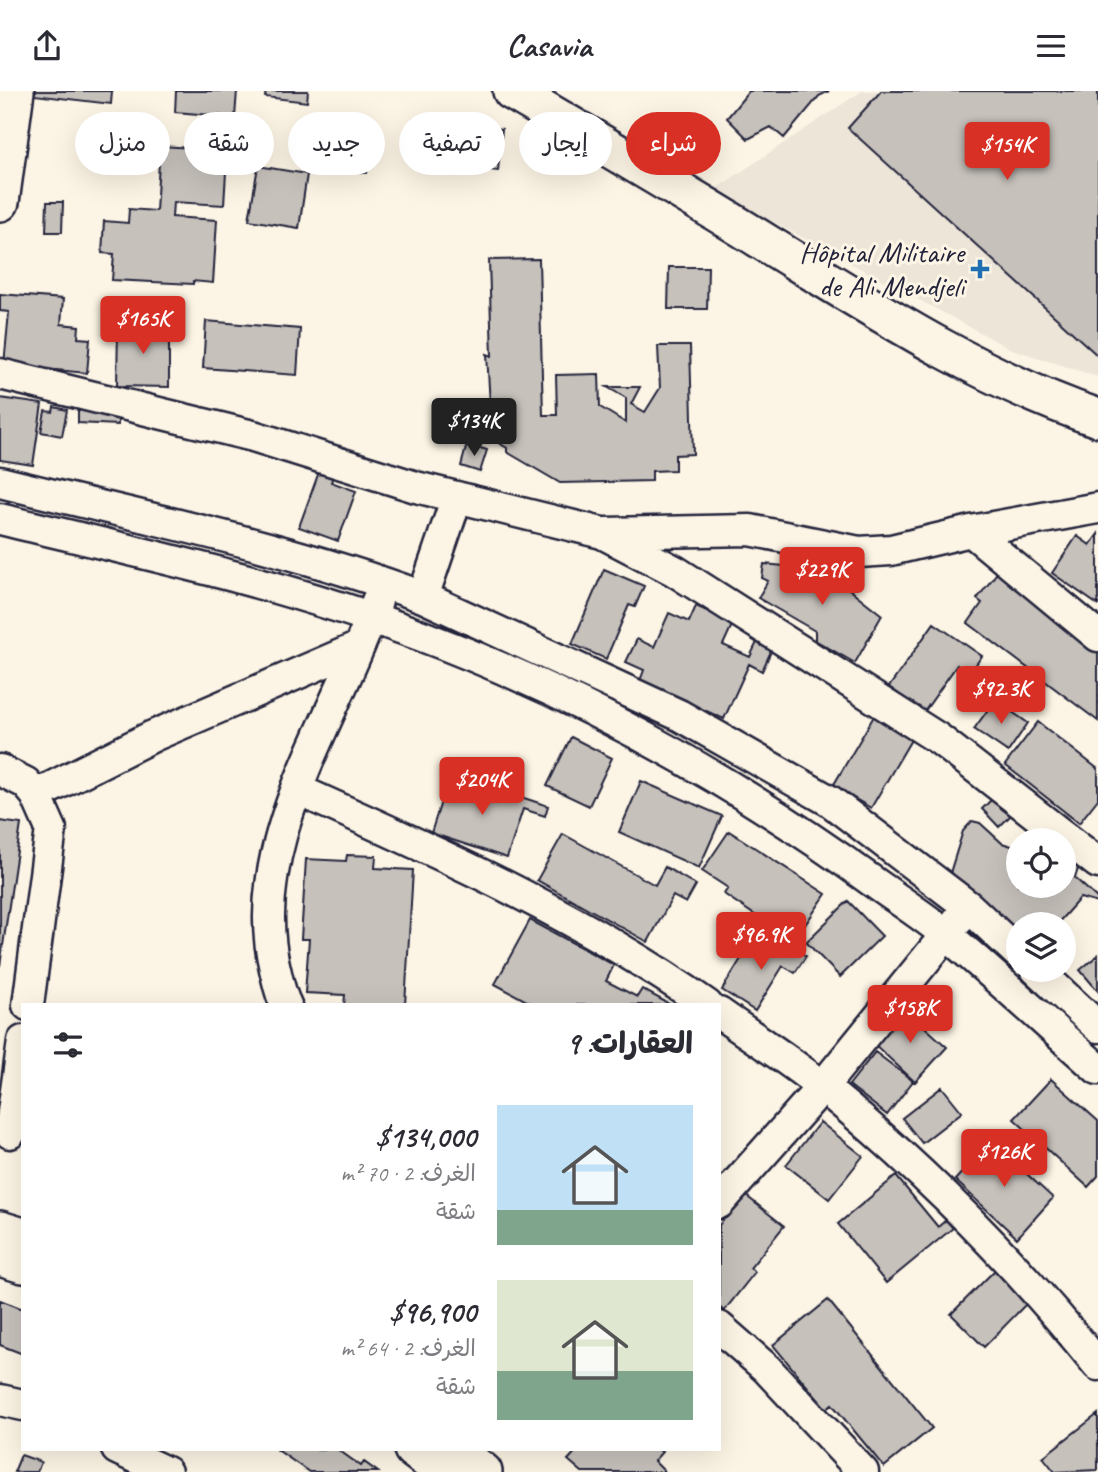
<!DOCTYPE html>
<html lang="ar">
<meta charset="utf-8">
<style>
:root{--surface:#fff;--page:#f7f7f7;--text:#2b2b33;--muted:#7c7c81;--accent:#d93025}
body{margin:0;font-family:Caveat,"Playpen Sans Arabic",sans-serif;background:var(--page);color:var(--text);direction:rtl;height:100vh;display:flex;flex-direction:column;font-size:26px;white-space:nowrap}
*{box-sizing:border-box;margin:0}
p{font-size:23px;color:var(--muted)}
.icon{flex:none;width:38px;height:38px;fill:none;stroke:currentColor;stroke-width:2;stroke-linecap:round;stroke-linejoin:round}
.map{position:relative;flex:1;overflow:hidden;direction:ltr}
.side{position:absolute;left:21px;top:912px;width:700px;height:448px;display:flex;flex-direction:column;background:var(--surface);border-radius:0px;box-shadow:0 7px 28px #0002;direction:rtl}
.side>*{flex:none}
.banner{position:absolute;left:21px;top:21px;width:700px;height:63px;direction:rtl;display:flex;gap:14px}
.buttons{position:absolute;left:1006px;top:737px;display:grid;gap:14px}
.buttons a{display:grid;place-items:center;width:70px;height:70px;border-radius:50%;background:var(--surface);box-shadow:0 7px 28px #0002;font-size:35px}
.price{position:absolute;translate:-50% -60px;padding:0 16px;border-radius:7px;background:var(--accent);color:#fff;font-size:23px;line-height:46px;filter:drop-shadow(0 2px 4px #0008)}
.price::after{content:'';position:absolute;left:50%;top:42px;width:21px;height:16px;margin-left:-10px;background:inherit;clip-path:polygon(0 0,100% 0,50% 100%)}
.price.selected{background:#222;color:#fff}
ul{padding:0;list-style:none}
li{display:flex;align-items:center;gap:21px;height:175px;padding:0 28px}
li span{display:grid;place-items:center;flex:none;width:196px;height:140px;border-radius:0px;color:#555}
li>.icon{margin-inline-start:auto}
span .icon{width:84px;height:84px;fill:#fffc;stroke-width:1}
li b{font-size:30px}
h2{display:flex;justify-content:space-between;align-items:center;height:84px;padding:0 28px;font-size:30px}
.tag{padding:0 24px;border-radius:32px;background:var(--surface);box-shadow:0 7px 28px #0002;font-size:24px;line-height:63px}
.tag.selected{background:var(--accent);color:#fff}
header{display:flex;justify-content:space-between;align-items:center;height:91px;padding:0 28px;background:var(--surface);font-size:32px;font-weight:600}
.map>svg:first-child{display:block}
</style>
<header><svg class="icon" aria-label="menu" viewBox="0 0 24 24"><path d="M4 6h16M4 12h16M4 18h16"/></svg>Casavia<svg class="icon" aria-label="share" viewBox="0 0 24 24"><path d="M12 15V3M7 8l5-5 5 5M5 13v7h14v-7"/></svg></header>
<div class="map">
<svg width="1098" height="1381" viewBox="0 0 1098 1381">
<rect width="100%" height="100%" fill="#fcf5e5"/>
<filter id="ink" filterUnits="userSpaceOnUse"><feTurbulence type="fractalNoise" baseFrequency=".0143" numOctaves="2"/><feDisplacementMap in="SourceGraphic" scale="14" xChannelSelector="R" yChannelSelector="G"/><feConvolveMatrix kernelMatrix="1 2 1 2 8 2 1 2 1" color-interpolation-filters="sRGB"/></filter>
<g filter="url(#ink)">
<path fill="#ece5d8" d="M862,0H1098V286L1009,257L714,99Z"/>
<path fill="#c6c1bb" stroke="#22223b" stroke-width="2" d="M35,0H112L111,13L34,4Z
M176,0H237L235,26L175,21Z
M266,0H308L307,11L265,6Z
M749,0H829L819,5L784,47L771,36L748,48L727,27Z
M881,0H1098V265L848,37Z
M413,28L502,38L498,80L408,70Z
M327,30L372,35L367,82L322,77Z
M160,55L194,57V63L227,65L224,114L173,111L172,126L217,129L213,192L193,190V193L112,189L114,163L102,162L104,130L128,132L129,118L156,120Z
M258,75L307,83L299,137L249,129Z
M47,111H63L62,141H46Z
M539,168L543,324H557L556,284L599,283L600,316L626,332V307L607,296H640L631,313L645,321L660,297L658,255H690L693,363L675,364V379L652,380V390L560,392L507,361V357L492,348L487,263L492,265L489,169Z
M669,176H708L707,218H668Z
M0,203L63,208L61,233L79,235L78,247L90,248L87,282L4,274L9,221L0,220Z
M206,230L300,238L297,284L203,277Z
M118,234L169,235V296L117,295Z
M0,307L42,313L33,374L0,369Z
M54,316L67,319L62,345L41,341L45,320L53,321Z
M78,317L118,319V334L78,332Z
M467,353L487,359L480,381L461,375Z
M320,378L334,383L331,391L356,400L338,450L299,436Z
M1098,443V514L1052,482L1077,445L1090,454Z
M764,473L825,479L882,524L855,572L815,549V540L758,507L768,490L762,487Z
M604,478L644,495L635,516L629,514L606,568L572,553Z
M999,479L1098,554V630L968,532L982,512L977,508Z
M696,515L733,532L723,554L750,566L758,549L773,556L762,580L749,573L724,628L640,590L644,579L626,571L637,548L654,556L669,522L689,531Z
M934,532L982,565L969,583L957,574L924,621L889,596Z
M995,609L1028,632L1008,661L974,638Z
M874,625L912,647L871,717L833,695Z
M1038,631L1098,678V708L1079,732L1005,674Z
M571,646L612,667L589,715L547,695Z
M448,689L470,697L473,690L548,715L545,725L523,718L507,767L431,742Z
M641,690L722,725L699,777L619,741Z
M997,703L1015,720L999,736L982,718Z
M0,730L21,733L0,875Z
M972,730L980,732L1002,752L1018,757V794H1064V774L1071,766L1081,769L1075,787L1098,808V812L1080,807L1057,833H1018V839L950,782L963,740Z
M1030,738L1047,742L1041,749H1025Z
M729,740L826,803L796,847L764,826L762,829L724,803L728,797L702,780Z
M563,743L655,794L665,776L696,794L686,812L673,805L648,851L537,789Z
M347,764L376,765L375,777L413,779L405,914H344L345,904L305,902L309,848H301L306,768L346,770Z
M848,810L882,845L840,886L806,851Z
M530,829L614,874L606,890L637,906L642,898L671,914H534L495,893Z
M776,846L806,865L795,882L783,875L755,920L722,899L750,853L765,862Z
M1098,864V900L1080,879Z
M905,918L947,956L915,991L873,952Z
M875,961L913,990L887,1024L849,994Z
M1051,988L1098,1030V1085L1088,1096L1014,1028Z
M942,996L962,1021L922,1052L902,1027Z
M820,1031L863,1065L829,1108L786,1074Z
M991,1050L1053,1107L1017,1147L955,1089Z
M896,1085L938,1136L946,1129L953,1137L886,1192L838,1133Z
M744,1103L784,1135L750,1177L755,1181L724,1220L719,1216V1134Z
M996,1178L1029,1210L984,1256L951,1223Z
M0,1209L23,1218V1263L0,1254Z
M828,1209L932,1337L884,1376L832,1313L826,1318L773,1254Z
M1098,1323V1379L1055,1381L1043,1366Z
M276,1358H337L361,1375L364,1371L378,1381H309Z
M578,1358H658L662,1361L654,1370L665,1381H582L568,1369Z
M21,1364L41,1371L37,1381H14Z"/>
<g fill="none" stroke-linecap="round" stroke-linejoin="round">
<defs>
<path id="minor" d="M0,283L253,345L416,396L602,442L675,480L939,648L1098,772
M0,391C141,426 286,455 423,506L679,624L830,710L969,816L1018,862
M0,428C141,462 286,493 422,545C582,605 734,690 872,790C897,808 924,825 948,845C999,888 1048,934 1098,978
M971,440L1098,545
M606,442L750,439L859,461L891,459L971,440L1098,417
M423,506L457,406
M0,679L26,692L36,704L51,738L28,914
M298,699C439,762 580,824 707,914
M36,704L153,645L359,556
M1036,878L1098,936
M286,914C280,903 278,890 275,878C244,753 338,625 377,510
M719,922C754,947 791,970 824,997C924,1079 1017,1173 1098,1274
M10,1042L23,950
M719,1112L823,995L958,829
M719,1236L766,1277L863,1381
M0,1309L23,1314
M117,1358L166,1381"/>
<path id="major" d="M512,0C599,51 686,102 771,155C877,220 980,287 1098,327
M0,111L15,0
M0,1139L23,1146
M0,1166L23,1173
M413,1358L444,1381
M453,1358L483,1381"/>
</defs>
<use href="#minor" stroke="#22223b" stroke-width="35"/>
<use href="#major" stroke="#22223b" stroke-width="42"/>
<use href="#minor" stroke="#fcf5e5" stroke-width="30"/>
<use href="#major" stroke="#fcf5e5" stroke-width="37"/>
</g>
</g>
<path fill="#1f6fb2" stroke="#fcf5e5" stroke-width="2.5" d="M976.5 167.5h7v7h7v7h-7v7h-7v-7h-7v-7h7z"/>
<g text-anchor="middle" stroke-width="6" stroke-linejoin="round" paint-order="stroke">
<g font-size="30" fill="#22223b" stroke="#fcf5e5" text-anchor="end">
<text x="964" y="171">Hôpital Militaire<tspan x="964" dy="34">de Ali Mendjeli</tspan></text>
</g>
</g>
</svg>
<div class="buttons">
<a><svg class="icon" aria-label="locate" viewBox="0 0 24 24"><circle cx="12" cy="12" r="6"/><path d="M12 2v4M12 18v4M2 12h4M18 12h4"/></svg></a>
<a><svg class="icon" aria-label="layers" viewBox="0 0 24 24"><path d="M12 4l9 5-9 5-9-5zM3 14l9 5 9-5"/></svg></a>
</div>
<b class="price" style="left:1007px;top:91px">$154K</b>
<b class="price" style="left:143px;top:265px">$165K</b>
<b class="price selected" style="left:474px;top:367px">$134K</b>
<b class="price" style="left:822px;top:516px">$229K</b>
<b class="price" style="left:1001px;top:635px">$92.3K</b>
<b class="price" style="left:482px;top:726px">$204K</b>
<b class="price" style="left:761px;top:881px">$96.9K</b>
<b class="price" style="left:910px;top:954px">$158K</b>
<b class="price" style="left:1004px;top:1098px">$126K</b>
<div class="banner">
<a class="tag selected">شراء</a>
<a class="tag">إيجار</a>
<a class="tag">تصفية</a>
<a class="tag">جديد</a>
<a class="tag">شقة</a>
<a class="tag">منزل</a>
</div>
<section class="side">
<h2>العقارات: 9<svg class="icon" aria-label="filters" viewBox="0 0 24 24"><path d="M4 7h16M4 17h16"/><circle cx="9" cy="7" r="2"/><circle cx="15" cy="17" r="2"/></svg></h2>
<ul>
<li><span style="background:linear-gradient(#bfe0f5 75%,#7fa58c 0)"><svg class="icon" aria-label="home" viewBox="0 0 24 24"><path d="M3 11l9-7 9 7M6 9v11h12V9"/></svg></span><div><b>$134,000</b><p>الغرف: 2 · 70 m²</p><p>شقة</p></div></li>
<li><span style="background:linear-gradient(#dfe7d0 65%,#7fa58c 0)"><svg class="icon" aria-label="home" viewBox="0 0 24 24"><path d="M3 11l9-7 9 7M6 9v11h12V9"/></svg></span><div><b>$96,900</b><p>الغرف: 2 · 64 m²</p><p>شقة</p></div></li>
</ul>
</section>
</div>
